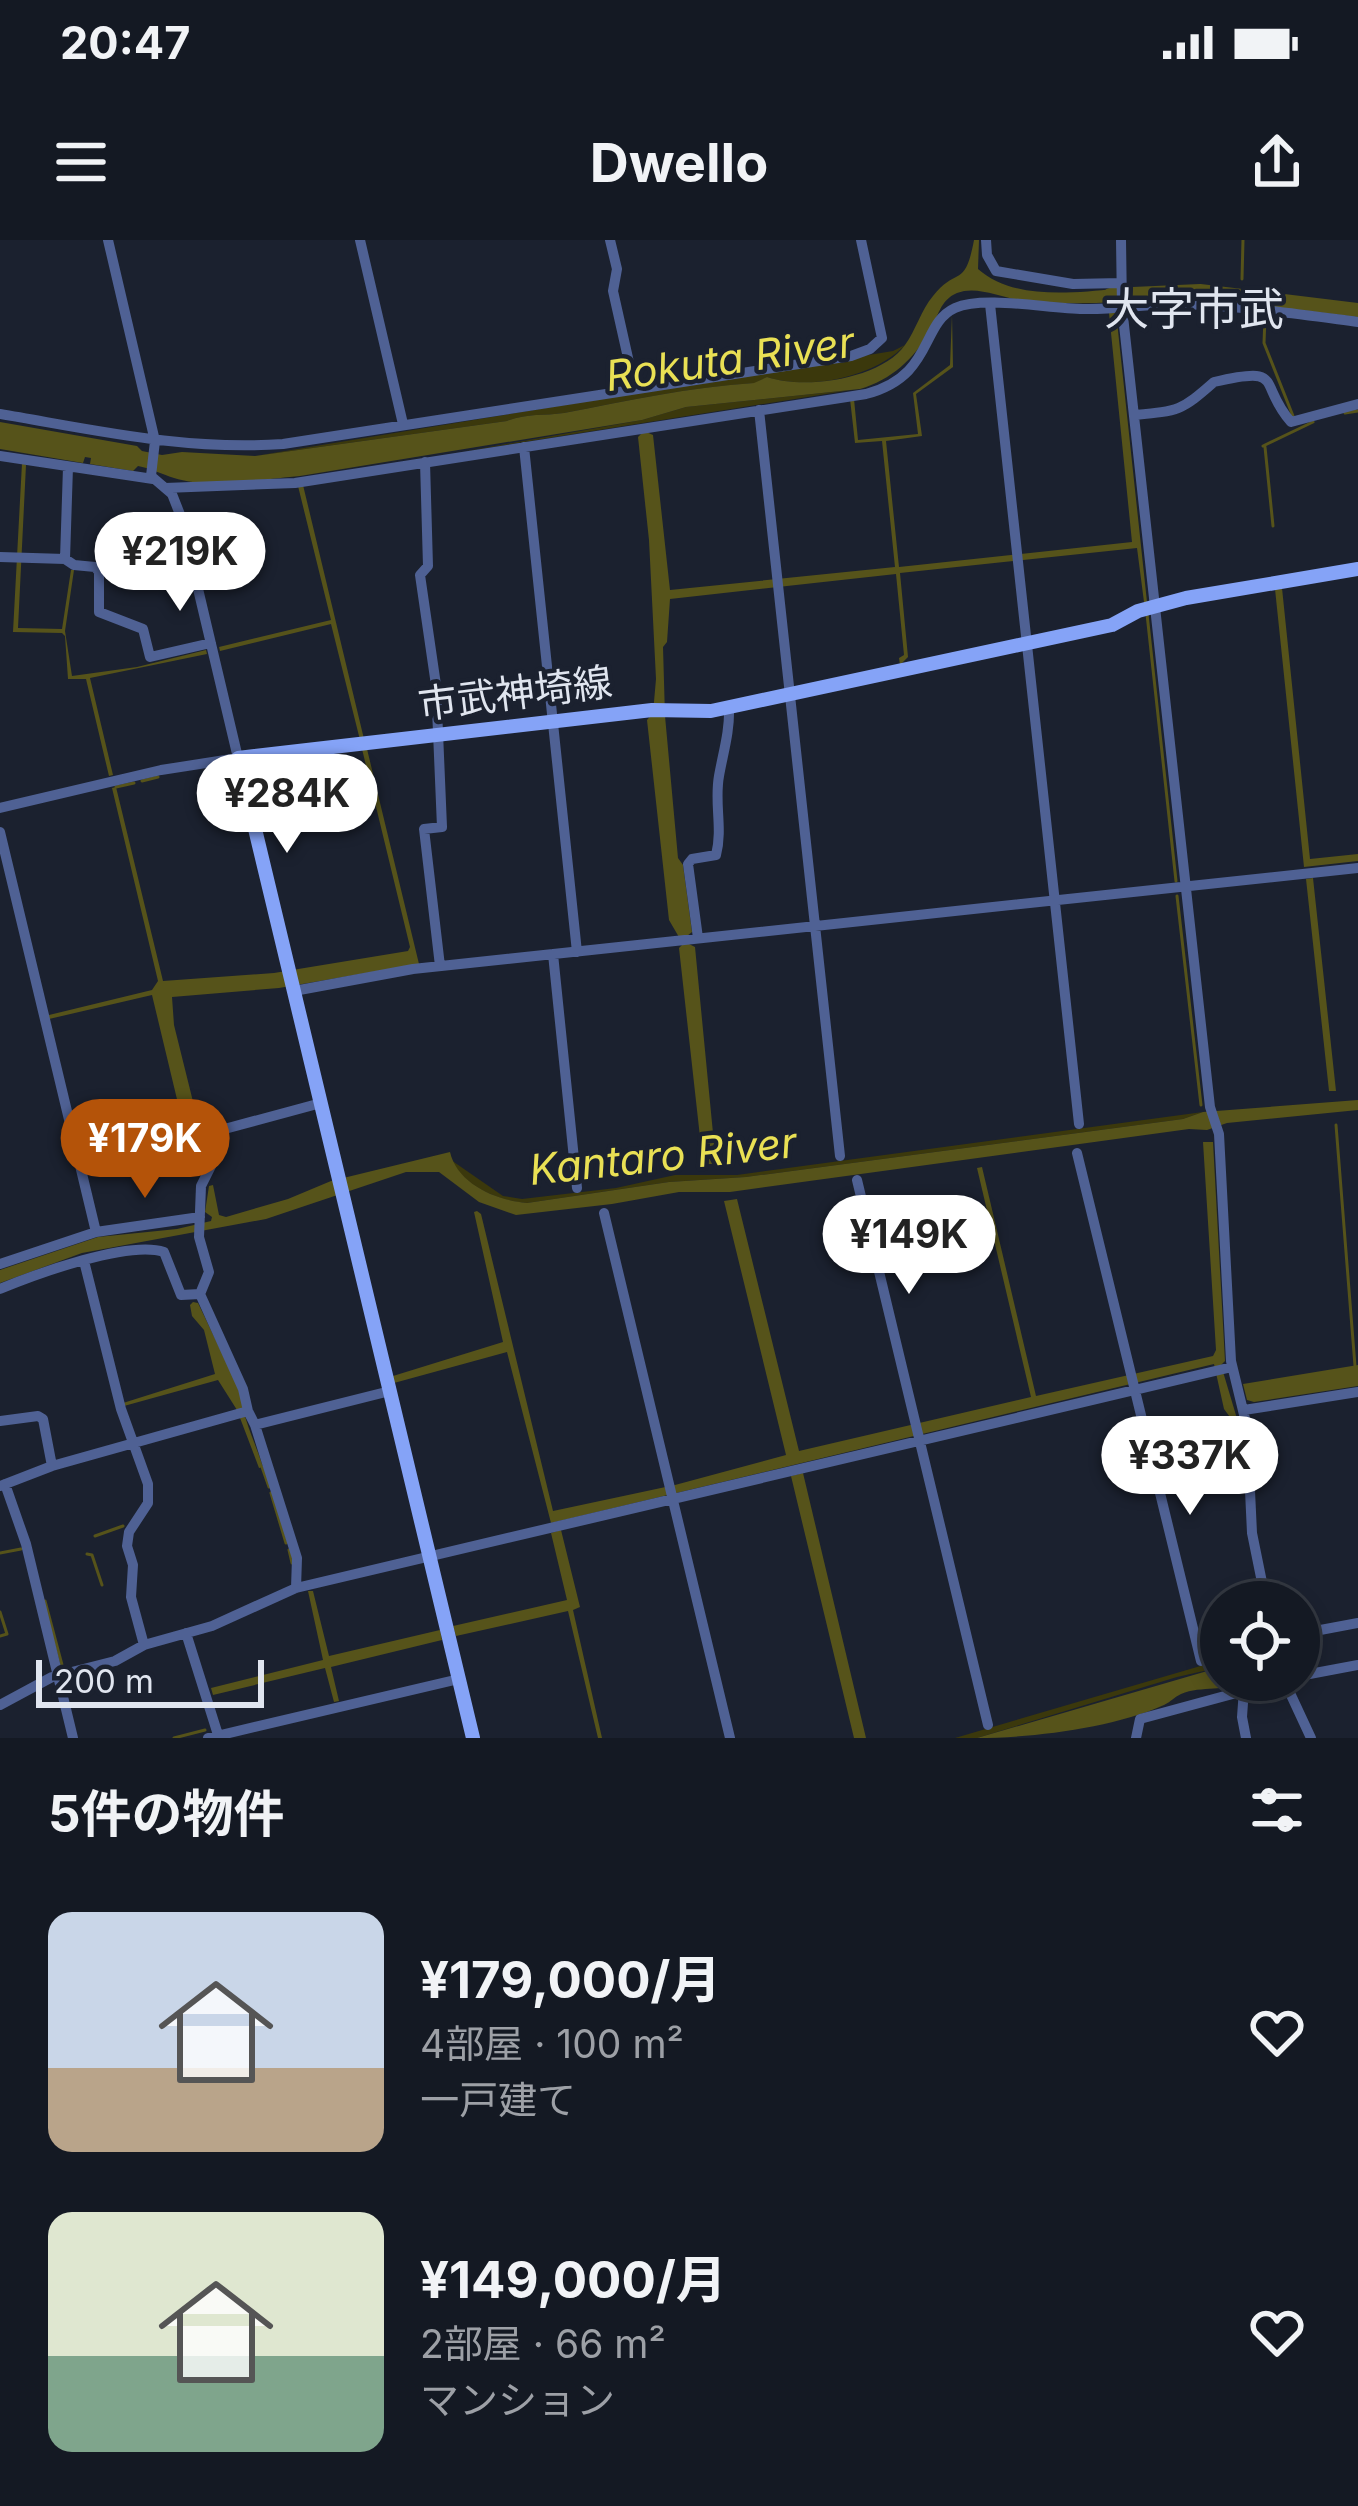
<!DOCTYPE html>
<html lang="ja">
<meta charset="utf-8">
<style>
:root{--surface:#141923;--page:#212630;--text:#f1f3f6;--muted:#9da0a6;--line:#333841;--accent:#b45309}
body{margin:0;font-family:Inter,"Noto Sans JP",sans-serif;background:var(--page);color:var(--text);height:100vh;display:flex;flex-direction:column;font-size:45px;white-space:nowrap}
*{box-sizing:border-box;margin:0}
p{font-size:39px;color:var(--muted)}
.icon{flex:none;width:66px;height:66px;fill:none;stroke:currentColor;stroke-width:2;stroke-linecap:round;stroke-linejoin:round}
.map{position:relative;height:1498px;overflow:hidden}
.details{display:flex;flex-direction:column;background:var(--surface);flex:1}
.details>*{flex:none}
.controls{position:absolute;left:1200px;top:1341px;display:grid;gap:24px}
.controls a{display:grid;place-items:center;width:120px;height:120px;border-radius:50%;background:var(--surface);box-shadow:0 6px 18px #0003,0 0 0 3px var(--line);font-size:60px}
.scale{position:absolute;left:36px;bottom:30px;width:228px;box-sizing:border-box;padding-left:12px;border:6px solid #e0e5ef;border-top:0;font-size:33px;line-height:42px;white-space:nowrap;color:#e0e5ef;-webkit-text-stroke:9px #1b212f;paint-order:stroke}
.price{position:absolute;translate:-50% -102px;padding:0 27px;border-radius:42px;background:#fff;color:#222;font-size:39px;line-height:78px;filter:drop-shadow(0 3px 6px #0008)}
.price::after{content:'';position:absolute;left:50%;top:72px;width:36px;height:27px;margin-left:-18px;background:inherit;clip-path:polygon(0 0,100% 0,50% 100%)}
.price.current{background:var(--accent);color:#fff}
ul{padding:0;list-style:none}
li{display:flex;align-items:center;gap:36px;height:300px;padding:0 48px}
li span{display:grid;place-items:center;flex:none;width:336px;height:240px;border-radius:24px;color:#555}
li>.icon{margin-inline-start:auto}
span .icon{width:144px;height:144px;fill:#fffc;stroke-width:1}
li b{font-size:51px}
h2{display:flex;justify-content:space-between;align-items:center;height:144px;padding:0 48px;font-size:51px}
.status{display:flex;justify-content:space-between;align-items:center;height:84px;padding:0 60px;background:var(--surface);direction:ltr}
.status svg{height:33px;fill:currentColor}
header{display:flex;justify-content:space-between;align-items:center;height:156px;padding:0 48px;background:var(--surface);font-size:54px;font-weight:700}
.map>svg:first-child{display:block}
</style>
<div class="status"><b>20:47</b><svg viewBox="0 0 49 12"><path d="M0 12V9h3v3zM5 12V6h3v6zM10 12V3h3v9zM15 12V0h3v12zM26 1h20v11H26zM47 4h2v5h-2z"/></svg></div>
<header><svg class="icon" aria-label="menu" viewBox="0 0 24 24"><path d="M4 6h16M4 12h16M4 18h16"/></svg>Dwello<svg class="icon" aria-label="share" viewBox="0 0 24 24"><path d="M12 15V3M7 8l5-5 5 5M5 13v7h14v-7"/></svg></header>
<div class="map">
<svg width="1358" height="1498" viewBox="0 0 1358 1498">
<rect width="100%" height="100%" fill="#1b212f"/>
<path fill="#3b380c" d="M905,105C875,137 809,151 767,137L755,143C690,147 627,161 564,173C544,176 527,173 507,181L255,216L893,111Z
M851,150L461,212L642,180L686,167Z
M1203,872L1183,879L746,937L669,942L527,963C499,961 465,947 451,920L503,956L522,959L616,948L675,935H737Z
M1221,1420L1217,1428L1177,1437L977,1498H955Z"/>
<path fill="#56531a" d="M974,0H979L978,29C1013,60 1071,53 1115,49L1116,62C1084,64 1053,64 1021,60C1001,58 977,45 957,53C940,60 938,77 930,91C914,119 891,140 860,149L686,167L642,180L300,236C265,239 207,249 174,238C161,234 153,229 138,226L133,231L90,224L91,218L85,217L83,223L0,209V182L137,206L142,211L162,215L182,212L255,216L507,181C527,173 544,176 564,173C627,161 690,147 754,143L767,137C805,150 881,139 905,105C916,90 921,70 933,56C957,26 965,49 974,0Z
M1116,72L1147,362H1144L1137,308L900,333L908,417L900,425L899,418L904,415L896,334L670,359L667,402L663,407L665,476L678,618L683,625L692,692L687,696L689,704L695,707L716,924H703L679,708L683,704L669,680L647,480L653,473L656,439L649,300L638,197L644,191L653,195L670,350L895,327L882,201L855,203L850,159H854L858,200L918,194L913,153L950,125L952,75L953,127L916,154L922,196L886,201L899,327L1132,302L1109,73Z
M22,223L26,225L18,388L62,389L71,330H74L65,391L72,436L137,427L206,410L207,414L90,438L113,535L109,536L86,439H68L65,396L62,393L13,392Z
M303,245L364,499L360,500L331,384L220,411L219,407L331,380L298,246Z
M1282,348L1310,619L1358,614V621L1304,627L1275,349Z
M362,509H367L419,724L279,748L172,757L174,785L208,922L193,926L152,755L49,779V775L152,750L158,741L112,548L116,547L163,741L274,733L408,711L410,707Z
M1313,638L1336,851H1329L1306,639Z
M1358,860V870L1227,883L1207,890L1189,889L730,952H679L612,964L516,975L479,962L439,932H406L266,979L82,1013L0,1043V1030L98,997L177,989L211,981L212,977L205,972L209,946L213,945L219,975L226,977L288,959L331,941L450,912C457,944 498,961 527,963L669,942L746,937L1183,879L1203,872Z
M1203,902H1213L1225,1121L1221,1125L1241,1192L1224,1169L1214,1124L551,1283L507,1112L394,1143L393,1136L503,1102L474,972L477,971L481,974L553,1271L675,1245L786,1215L724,961L737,959L799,1211L1031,1157L977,928L982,927L1036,1156L1213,1116L1216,1110Z
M193,1062L198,1063L241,1153C242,1178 255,1201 263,1227L259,1228L237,1170L218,1140L124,1166L123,1163L215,1134L204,1090L192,1076L190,1065Z
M1358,1125V1146L1254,1162L1247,1160L1243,1144Z
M803,1233L866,1498H854L791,1236Z
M561,1290L580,1367L573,1370L602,1498H598L568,1371L456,1396L453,1386L567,1360L551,1293Z
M308,1351H313L329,1416L440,1390L442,1400L331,1427L339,1461L334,1462L325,1428L213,1455L211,1448L323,1420Z
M1221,1427V1440H1244C1226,1453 1202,1445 1181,1454C1173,1458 1172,1461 1164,1465C1113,1488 1032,1498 977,1498Z"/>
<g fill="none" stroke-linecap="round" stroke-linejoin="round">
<path stroke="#56531a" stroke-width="3" d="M1242,39L1243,0
M1265,77L1264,103L1293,176
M1345,173L1358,171
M1263,206L1313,182
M1265,207L1273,286
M1147,374L1176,641
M142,541L158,537
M116,547L134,543
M1177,656L1201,865
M1336,885L1355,1126
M262,1227L269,1247
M271,1253L286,1303
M95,1296L123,1286
M289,1310L292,1323
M0,1313L21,1309
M87,1314L92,1315L102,1345
M45,1361L62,1425
M0,1372L7,1394L0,1396
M174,1498L205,1490"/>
<path stroke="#56531a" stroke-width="14" d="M1110,55L1200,51L1358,70"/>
<path stroke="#4f6194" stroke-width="10" d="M360,0L403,184
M610,0L617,29L613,51L635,149
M986,0L987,15L996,31L1073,44L1121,43
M1121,0L1122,67L1210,867L1219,894L1231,1121L1247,1187L1252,1293L1266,1362
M990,64L1079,884
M759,170L840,916
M0,174C95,190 186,211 283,204L851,116L870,109L882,98L861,0
M1134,175C1179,171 1181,171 1214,142C1286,125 1257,143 1291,182L1358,164
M524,207L577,712
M0,216L153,239
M425,222L428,326L420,335L436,445L442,587L424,589L440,726
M165,248L295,243L866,154C934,136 920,84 955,68C984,55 1049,69 1083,69C1114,70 1144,64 1175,64C1236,65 1297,74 1358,82
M0,317L65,319L74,325L95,327L99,332V372L143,389L150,417L211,403
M65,319L68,227
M0,568L161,530L238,518L181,277L172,254L151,236L155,201L108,0
M0,592L96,992
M698,698L688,624L692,619L716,615C723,588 714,563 719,536C723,513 730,491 729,467
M553,714L577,948
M294,751L413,729L1358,628
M1077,913L1201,1421
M857,940L988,1485
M604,973L730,1498
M84,1021L121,1169L148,1244V1263L129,1292L127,1306L133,1325L131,1357L144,1405
M0,1024L96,992L200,977
M0,1049C36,1034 129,1000 164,1012L181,1055L200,1054
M200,1054L209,1032L199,997L201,946L212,924L206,894L321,863
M200,1054L243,1149L248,1171
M1244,1170L1358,1152
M0,1181L38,1176L43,1179L52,1226
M255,1185L297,1318L296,1348
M5,1244L26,1304L73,1498
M0,1246L52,1226L248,1171L255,1185L390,1151
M186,1393L219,1498
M1299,1394L1358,1383
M1299,1436L1358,1425
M1284,1440L1311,1498
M1244,1449L1242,1477L1246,1498
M0,1465L52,1437L115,1421L144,1405L212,1386L296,1348L1232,1127
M208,1498L459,1439
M1136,1498L1140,1479L1284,1440"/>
<path stroke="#85a3f7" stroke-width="14" d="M473,1498L238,518L652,470L711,471L1112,385L1138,371L1186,358L1358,329"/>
</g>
<g text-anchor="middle" stroke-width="9" stroke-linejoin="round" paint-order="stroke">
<g font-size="39" fill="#e0e5ef" stroke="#1b212f">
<text transform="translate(515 453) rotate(-7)" y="14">市武神埼線</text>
</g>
<g font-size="42" font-style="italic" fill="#e9e054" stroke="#1b212f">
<text transform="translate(730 119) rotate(-8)" y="15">Rokuta River</text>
<text transform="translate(663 916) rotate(-6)" y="15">Kantaro River</text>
</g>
<g font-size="45" fill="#e0e5ef" stroke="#1b212f">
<text x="1194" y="85">大字市武</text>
</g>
</g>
</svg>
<div class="controls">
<a><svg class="icon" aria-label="locate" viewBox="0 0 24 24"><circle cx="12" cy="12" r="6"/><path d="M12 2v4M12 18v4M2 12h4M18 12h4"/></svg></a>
</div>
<div class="scale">200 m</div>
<b class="price" style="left:180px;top:374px">¥219K</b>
<b class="price" style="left:287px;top:616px">¥284K</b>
<b class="price current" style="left:145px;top:961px">¥179K</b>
<b class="price" style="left:909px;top:1057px">¥149K</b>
<b class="price" style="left:1190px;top:1278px">¥337K</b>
</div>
<section class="details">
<h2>5件の物件<svg class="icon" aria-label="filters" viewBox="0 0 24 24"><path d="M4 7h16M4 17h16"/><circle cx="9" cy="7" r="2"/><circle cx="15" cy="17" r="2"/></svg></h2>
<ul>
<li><span style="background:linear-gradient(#c9d6e8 65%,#b9a48a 0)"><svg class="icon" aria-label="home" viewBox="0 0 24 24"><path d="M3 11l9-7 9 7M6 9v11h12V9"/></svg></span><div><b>¥179,000/月</b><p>4部屋 · 100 m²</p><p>一戸建て</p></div><svg class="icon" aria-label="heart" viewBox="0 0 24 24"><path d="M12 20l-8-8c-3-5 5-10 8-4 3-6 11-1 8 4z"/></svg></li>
<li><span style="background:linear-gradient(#dfe7d0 60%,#7fa58c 0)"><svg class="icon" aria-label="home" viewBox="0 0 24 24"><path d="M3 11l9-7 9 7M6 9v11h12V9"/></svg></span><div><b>¥149,000/月</b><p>2部屋 · 66 m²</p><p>マンション</p></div><svg class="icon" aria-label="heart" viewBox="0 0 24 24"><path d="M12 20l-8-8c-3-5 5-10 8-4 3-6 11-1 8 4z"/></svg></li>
</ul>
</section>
